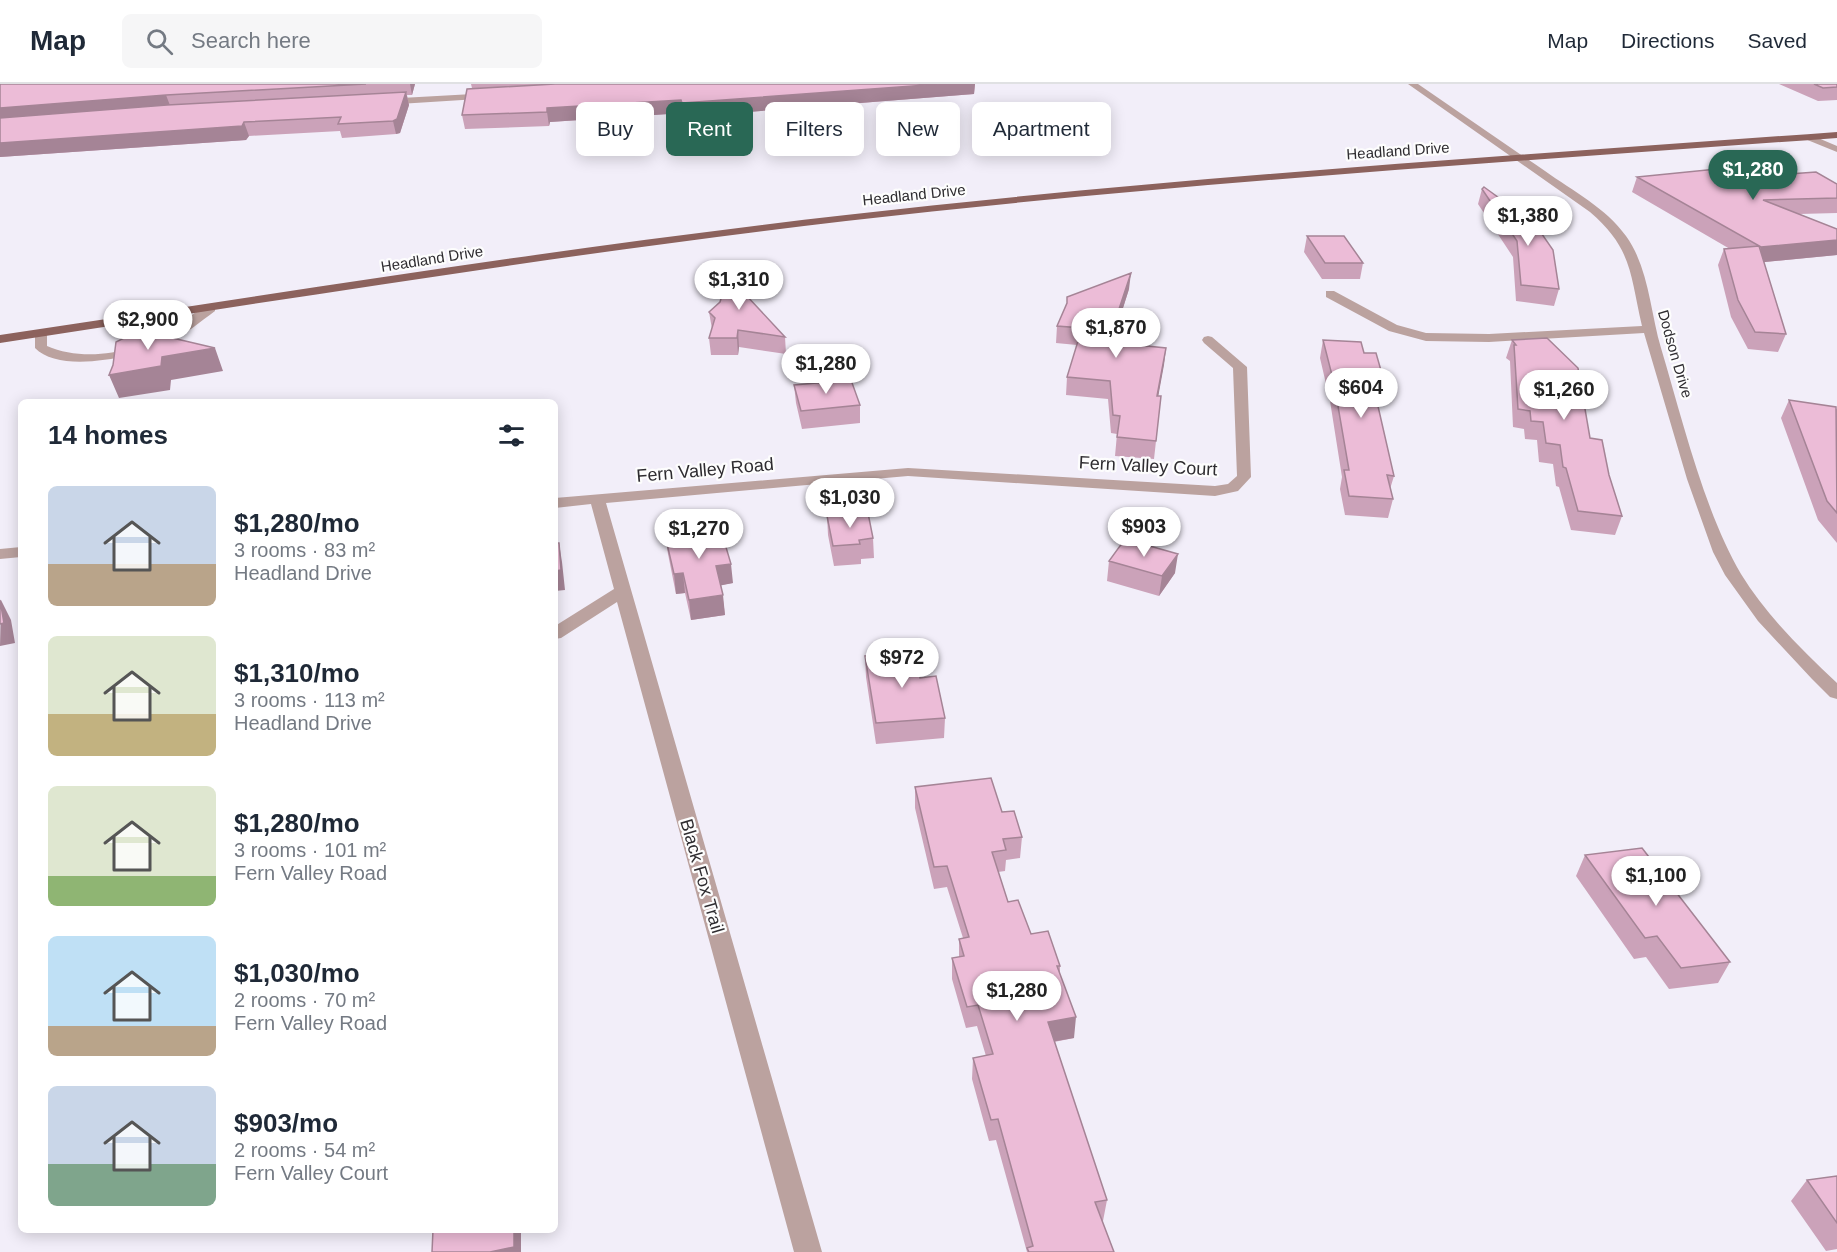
<!DOCTYPE html>
<meta charset="utf-8">
<style>
:root{--surface:#fff;--page:#f6f6f7;--text:#1f2937;--muted:#747a83;--line:#e0e1e3;--accent:#296855}
body{margin:0;font-family:Helvetica,sans-serif;background:var(--page);color:var(--text);height:100vh;display:flex;flex-direction:column;font-size:22px;white-space:nowrap}
*{box-sizing:border-box;margin:0}
p{font-size:20px;color:var(--muted)}
.icon{flex:none;width:33px;height:33px;fill:none;stroke:currentColor;stroke-width:2;stroke-linecap:round;stroke-linejoin:round}
.map{position:relative;flex:1;overflow:hidden}
.details{position:absolute;left:18px;top:315px;width:540px;height:834px;display:flex;flex-direction:column;background:var(--surface);border-radius:9px;box-shadow:0 3px 15px #0003}
.details>*{flex:none}
.guide{position:absolute;left:576px;top:18px;width:570px;height:54px;display:flex;gap:12px}
.price{position:absolute;translate:-50% -51px;padding:0 14px;border-radius:21px;background:#fff;color:#222;font-size:20px;line-height:39px;filter:drop-shadow(0 2px 3px #0008)}
.price::after{content:'';position:absolute;left:50%;top:36px;width:18px;height:14px;margin-left:-9px;background:inherit;clip-path:polygon(0 0,100% 0,50% 100%)}
.price.current{background:var(--accent);color:#fff}
ul{padding:0;list-style:none}
li{display:flex;align-items:center;gap:18px;height:150px;padding:0 30px}
li span{display:grid;place-items:center;flex:none;width:168px;height:120px;border-radius:9px;color:#555}
li>.icon{margin-inline-start:auto}
span .icon{width:72px;height:72px;fill:#fffc;stroke-width:1}
li b{font-size:26px}
h2{display:flex;justify-content:space-between;align-items:center;height:72px;padding:0 30px;font-size:26px}
.tag{padding:0 21px;border-radius:9px;background:var(--surface);box-shadow:0 3px 15px #0003;font-size:21px;line-height:54px}
.tag.current{background:var(--accent);color:#fff}
header{display:flex;align-items:center;gap:36px;box-sizing:border-box;height:84px;padding:0 30px;background:var(--surface);border-bottom:2px solid var(--line)}
header strong{font-size:28px}
nav{display:flex;gap:33px;margin-inline-start:auto;font-size:21px}
.search{width:420px;height:54px;background:var(--page);display:flex;align-items:center;gap:15px;box-sizing:border-box;padding:0 21px;border-radius:9px;color:var(--muted);font-size:22px}
.map>svg:first-child{display:block}
</style>
<header>
<strong>Map</strong>
<div class="search"><svg class="icon" aria-label="search" viewBox="0 0 24 24"><circle cx="10" cy="10" r="6"/><path d="M15 15l6 6"/></svg>Search here</div>
<nav><a>Map</a><a>Directions</a><a>Saved</a></nav>
</header>
<div class="map">
<svg width="1837" height="1168" viewBox="0 0 1837 1168">
<rect width="100%" height="100%" fill="#f2eef9"/>
<g fill="none" stroke-linecap="round" stroke-linejoin="round">
<path fill="#bba29f" fill-rule="evenodd" d="M1408,0H1418C1460,29 1502,58 1545,87C1573,107 1606,124 1626,152C1649,184 1650,227 1661,264C1682,334 1704,427 1741,490C1766,531 1802,566 1837,599V615L1830,613L1812,595L1758,537L1725,491L1713,468L1687,395L1644,249L1489,258L1426,257L1389,247L1326,213V207H1334L1397,241L1426,249L1489,250L1642,242C1630,191 1633,165 1590,128Z
M491,9L495,12L494,14L383,21L379,18L383,15Z
M1805,51H1811L1837,62V68L1805,55Z
M211,220L215,221V227C200,238 186,250 169,258C139,272 61,291 35,264V249L41,245L47,249V262C86,279 138,268 173,246C185,238 197,224 211,220Z
M1208,252L1212,253L1247,283L1251,393L1238,407L1215,412L908,392L606,419L822,1168H794L617,518L561,554L555,555V542L614,505L591,420L555,424V414L908,384L1215,402L1228,400L1237,392L1233,284L1204,259L1202,256L1204,253Z
M21,463V473L0,475V465Z"/>
<path fill="#8c625d" fill-rule="evenodd" d="M1837,48V54C1506,78 1176,99 846,137C563,170 282,216 0,259V251C282,209 563,163 846,131C1176,93 1506,72 1837,48Z"/>
</g>
<path fill="#cba2b9" d="M0,0H415L412,11H407L409,21L400,49L396,50L342,54L340,47L249,52L246,56L0,73Z
M471,0H975L974,10L684,33L683,29L550,38L549,42L465,45L462,31L472,4Z
M1779,0H1837V16L1818,17Z
M1789,90L1837,100V129L1799,130L1837,145V171L1764,178L1786,250L1778,268L1748,265L1731,233L1718,181L1724,165H1730L1632,108L1637,93Z
M1482,105L1559,205L1554,222L1516,217L1513,173L1478,120Z
M1307,152L1363,179L1360,195H1322L1304,168Z
M747,198L745,211L785,253L786,270L739,263L738,271H711L709,254L712,245L709,228Z
M1129,205L1112,258L1166,264L1158,312H1161L1154,375L1115,372L1117,350L1111,349L1108,315L1066,311L1067,293L1077,261L1056,259L1057,242Z
M1547,254L1590,354L1609,391L1622,432L1615,451L1571,446L1559,403L1556,402L1553,380L1539,378L1537,356L1525,355L1524,345L1513,343L1510,277L1506,274L1512,256Z
M1323,256L1364,269L1384,297L1380,314H1376L1394,392L1390,405L1393,415L1388,434L1345,431L1340,405L1342,393L1330,317L1320,274Z
M794,301L860,321V339L802,345L796,319Z
M1789,316L1837,325V459L1818,436L1781,334Z
M827,432L873,454L874,474L861,475V480L834,482L828,451Z
M665,451L733,499L721,501L725,531L691,536L685,509L676,510L668,470Z
M1109,477L1175,489L1159,512L1107,497Z
M865,572L920,594L945,634L944,654L876,660L866,593Z
M915,703L1002,728L1022,753L1020,774L1006,776L1005,787L998,788L1008,818L1031,850L1060,882V890L1074,954L1054,958L1107,1116L1103,1137H1102L1114,1168H1027L996,1056L989,1057L972,995L973,974L986,972L977,942L966,944L952,895V874L959,873V855L963,854L947,803L934,805L915,724Z
M1585,771L1730,878L1718,899L1669,905L1646,873L1634,875L1576,792Z
M1837,1092V1165L1826,1167L1791,1117L1807,1096Z"/>
<path fill="#a58496" d="M410,0H415L412,11Z
M940,0H975L974,10L684,33L682,19Z
M406,8L409,21L400,49L396,50L393,37Z
M166,11L171,24L0,38V24Z
M681,16L683,29L550,38L549,42L547,28V24Z
M244,38L249,52L246,56L0,73V59Z
M1837,156V171L1755,179L1761,163Z
M745,182L747,198L743,228L742,212Z
M1131,189L1129,205L1107,275L1108,258Z
M738,246L739,263L738,271L737,254Z
M215,264L223,287L171,296L170,306L119,314L109,291L162,273Z
M1166,264L1164,281L1155,330L1157,312Z
M559,459L562,478L565,506L555,507V487Z
M1178,470L1175,489L1159,512L1162,492Z
M731,480L733,499L718,502L716,482Z
M683,489L685,509L676,510L674,490Z
M723,511L725,531L691,536L689,516Z
M1,516L11,536L15,559L0,562Z
M1076,933L1074,954L1045,959L1048,938Z
M514,1146H521V1168H490Z"/>
<path fill="#ecbcd7" stroke="#a58496" stroke-width="1.5" d="M0,0H366L166,11L0,24Z
M555,0H940L682,19L681,16L547,24V28L462,31L467,5Z
M1814,0H1837V3L1823,4Z
M406,8L397,35L393,37L338,40L341,33L244,38L242,42L0,59V34L167,21Z
M1767,80L1789,90L1816,88L1837,100V114L1763,116L1837,145V156L1761,163L1637,93Z
M1484,103L1535,140L1553,166L1559,205L1521,201L1517,157L1482,105Z
M1307,152H1344L1363,179H1325Z
M1759,162L1786,250L1755,248L1738,216L1724,165Z
M731,180L745,182L742,212L746,211L785,253L738,246L737,254H709L715,234L709,228L720,218Z
M1131,189L1108,258L1166,264L1157,312H1161L1156,357L1117,353L1120,332L1113,331L1110,297L1067,293L1082,244L1057,242L1067,219V213Z
M147,248L215,264L162,273L161,282L109,291L113,281L116,258L130,251Z
M1547,254L1578,284L1590,354L1602,356L1609,391L1622,432L1578,427L1566,384L1563,383L1560,361L1546,359L1543,338L1531,337L1530,327L1518,325L1514,261H1516L1512,256Z
M1323,256L1361,258L1364,269H1376L1384,297L1372,296L1394,392L1387,391L1393,415L1349,412L1344,386H1349L1334,299Z
M851,296L860,321L801,327L794,301Z
M1789,316L1836,323L1837,429L1827,417Z
M868,429L873,454L859,456L860,460L833,462L827,432Z
M720,443L731,480L716,482L723,511L689,516L683,489L674,490L665,451Z
M1125,455L1178,470L1162,492L1109,477Z
M555,459H559L561,486L555,487Z
M0,516L4,539L0,540Z
M915,568L920,594L936,592L945,634L876,639L865,572Z
M991,694L1002,728L1014,727L1022,753L1003,755L1006,766L992,768L1008,818L1018,816L1031,850L1048,847L1060,882H1057L1076,933L1048,938L1107,1116L1095,1118L1114,1168H1029L1027,1164L1033,1162L998,1035L991,1036L973,974L993,970L978,921L967,923L952,874L964,872L959,855L969,853L947,782L934,783L915,703Z
M1642,764L1730,878L1681,884L1657,852L1645,854L1585,771Z
M1837,1092V1139L1807,1096Z
M433,1146H514V1163L490,1168H432Z"/>
<g text-anchor="middle" stroke-width="4.5" stroke-linejoin="round" paint-order="stroke">
<g font-size="15" fill="#2e2c30" stroke="#fdfdfd">
<text transform="translate(1398 67) rotate(-4)" y="5">Headland Drive</text>
<text transform="translate(914 111) rotate(-6)" y="5">Headland Drive</text>
<text transform="translate(432 175) rotate(-9)" y="5">Headland Drive</text>
<text transform="translate(1675 270) rotate(74)" y="5">Dodson Drive</text>
</g>
<g font-size="18" fill="#2e2c30" stroke="#fdfdfd">
<text transform="translate(1148 382) rotate(3)" y="6">Fern Valley Court</text>
<text transform="translate(705 386) rotate(-5)" y="6">Fern Valley Road</text>
<text transform="translate(702 792) rotate(74)" y="6">Black Fox Trail</text>
</g>
</g>
</svg>
<b class="price current" style="left:1753px;top:117px">$1,280</b>
<b class="price" style="left:1528px;top:163px">$1,380</b>
<b class="price" style="left:739px;top:227px">$1,310</b>
<b class="price" style="left:148px;top:267px">$2,900</b>
<b class="price" style="left:1116px;top:275px">$1,870</b>
<b class="price" style="left:826px;top:311px">$1,280</b>
<b class="price" style="left:1361px;top:335px">$604</b>
<b class="price" style="left:1564px;top:337px">$1,260</b>
<b class="price" style="left:850px;top:445px">$1,030</b>
<b class="price" style="left:1144px;top:474px">$903</b>
<b class="price" style="left:699px;top:476px">$1,270</b>
<b class="price" style="left:902px;top:605px">$972</b>
<b class="price" style="left:1656px;top:823px">$1,100</b>
<b class="price" style="left:1017px;top:938px">$1,280</b>
<div class="guide">
<a class="tag">Buy</a>
<a class="tag current">Rent</a>
<a class="tag">Filters</a>
<a class="tag">New</a>
<a class="tag">Apartment</a>
</div>
<section class="details">
<h2>14 homes<svg class="icon" aria-label="filters" viewBox="0 0 24 24"><path d="M4 7h16M4 17h16"/><circle cx="9" cy="7" r="2"/><circle cx="15" cy="17" r="2"/></svg></h2>
<ul>
<li><span style="background:linear-gradient(#c9d6e8 65%,#b9a48a 0)"><svg class="icon" aria-label="home" viewBox="0 0 24 24"><path d="M3 11l9-7 9 7M6 9v11h12V9"/></svg></span><div><b>$1,280/mo</b><p>3 rooms · 83 m²</p><p>Headland Drive</p></div></li>
<li><span style="background:linear-gradient(#dfe7d0 65%,#c2b280 0)"><svg class="icon" aria-label="home" viewBox="0 0 24 24"><path d="M3 11l9-7 9 7M6 9v11h12V9"/></svg></span><div><b>$1,310/mo</b><p>3 rooms · 113 m²</p><p>Headland Drive</p></div></li>
<li><span style="background:linear-gradient(#dfe7d0 75%,#8fb573 0)"><svg class="icon" aria-label="home" viewBox="0 0 24 24"><path d="M3 11l9-7 9 7M6 9v11h12V9"/></svg></span><div><b>$1,280/mo</b><p>3 rooms · 101 m²</p><p>Fern Valley Road</p></div></li>
<li><span style="background:linear-gradient(#bfe0f5 75%,#b9a48a 0)"><svg class="icon" aria-label="home" viewBox="0 0 24 24"><path d="M3 11l9-7 9 7M6 9v11h12V9"/></svg></span><div><b>$1,030/mo</b><p>2 rooms · 70 m²</p><p>Fern Valley Road</p></div></li>
<li><span style="background:linear-gradient(#c9d6e8 65%,#7fa58c 0)"><svg class="icon" aria-label="home" viewBox="0 0 24 24"><path d="M3 11l9-7 9 7M6 9v11h12V9"/></svg></span><div><b>$903/mo</b><p>2 rooms · 54 m²</p><p>Fern Valley Court</p></div></li>
</ul>
</section>
</div>
